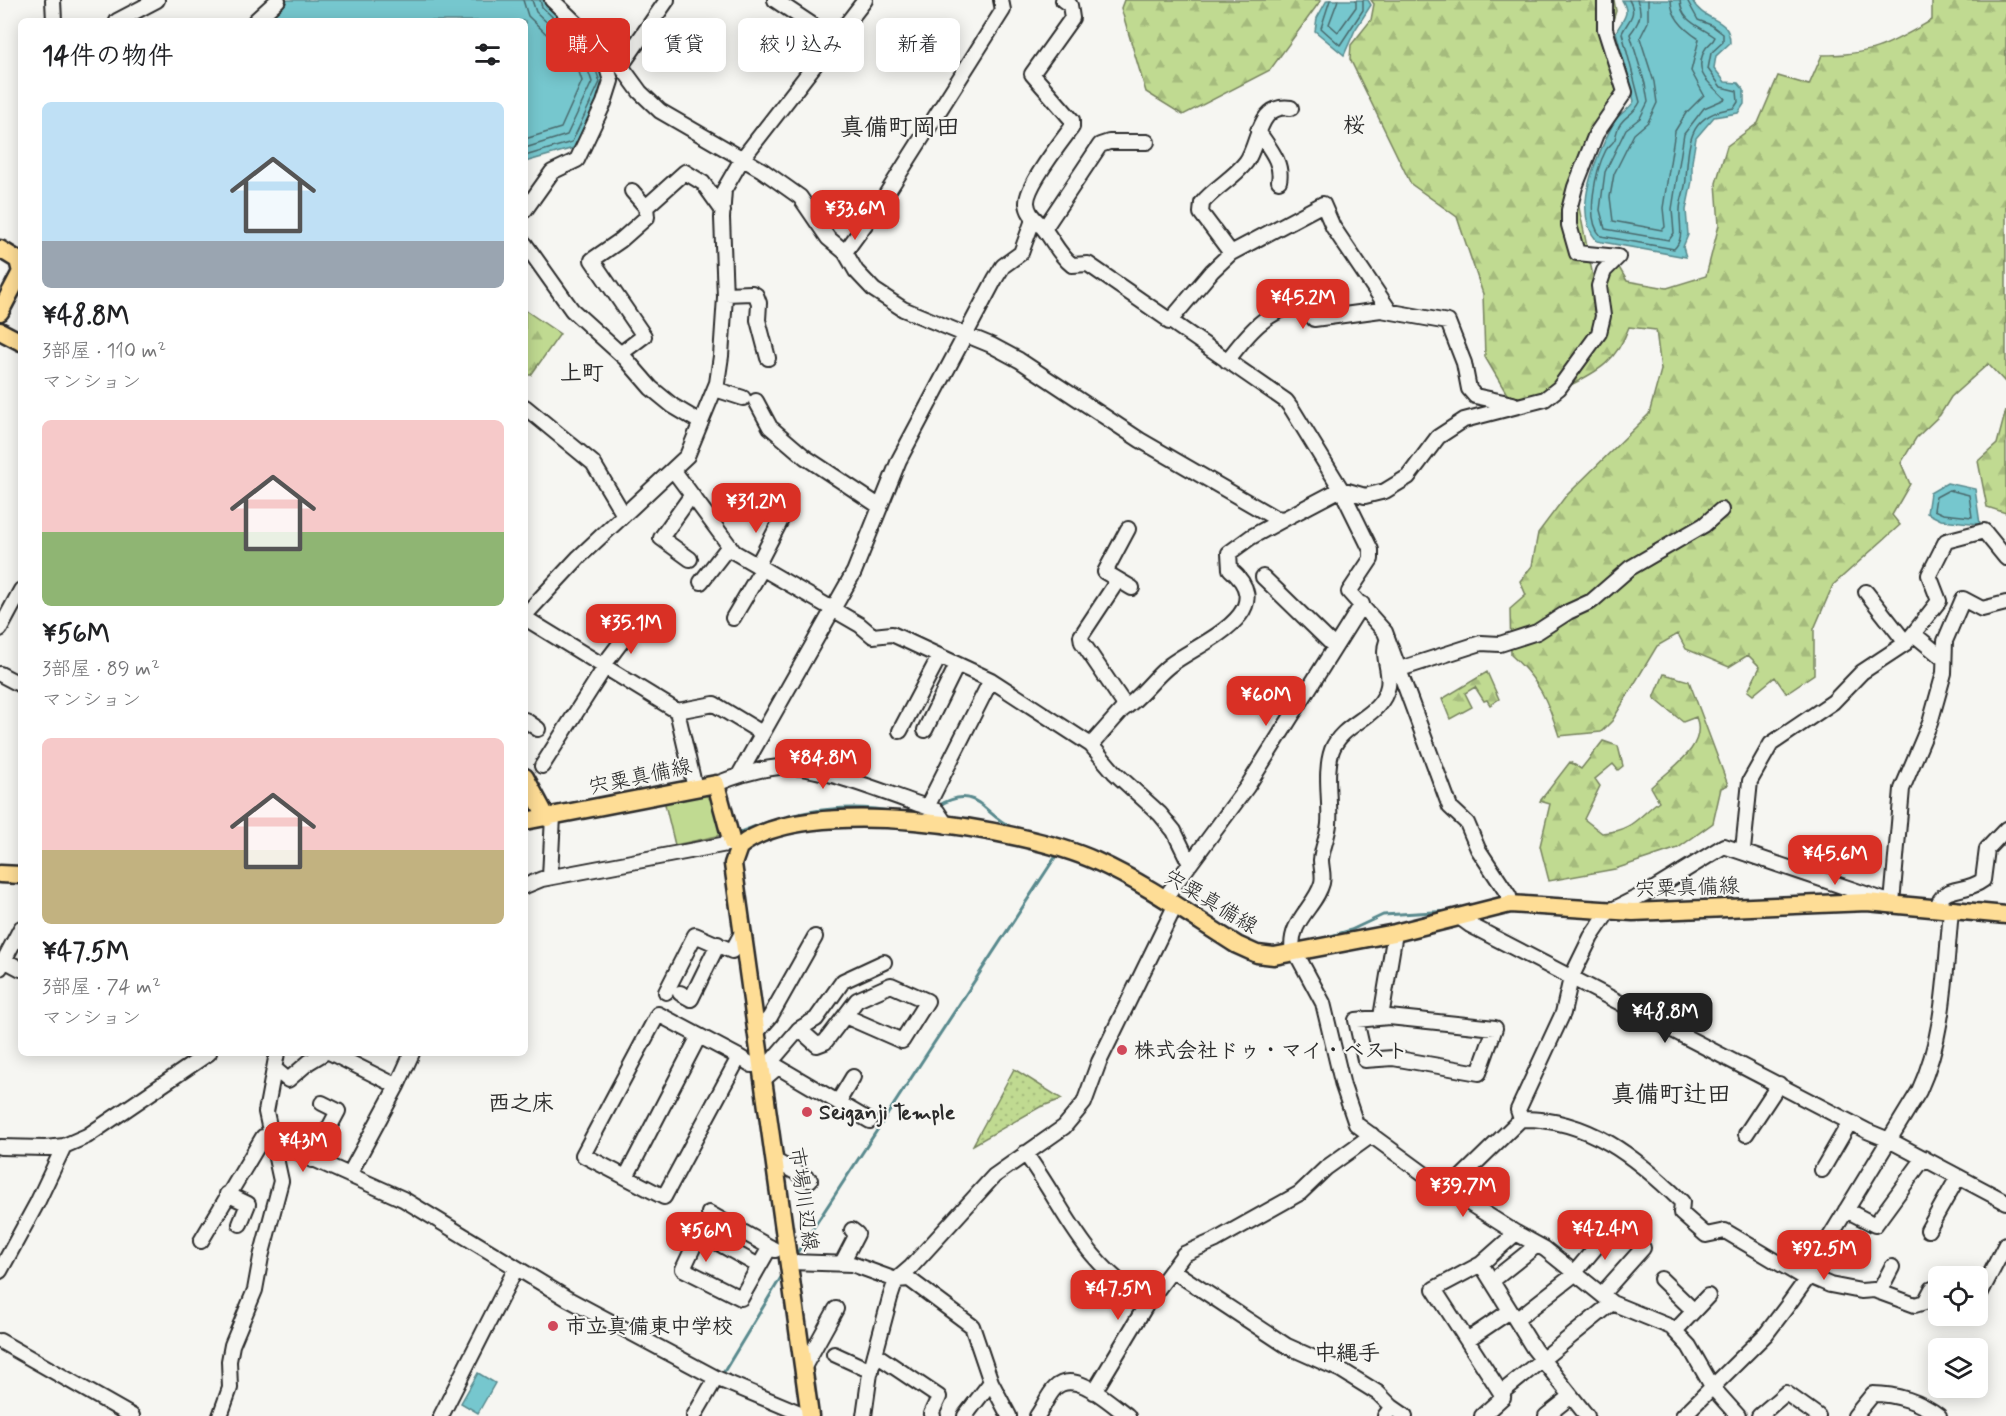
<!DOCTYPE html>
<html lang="ja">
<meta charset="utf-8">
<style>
:root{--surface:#fff;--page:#f6f6f6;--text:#202124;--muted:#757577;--accent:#d93025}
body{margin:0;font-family:Mynerve,"Klee One",sans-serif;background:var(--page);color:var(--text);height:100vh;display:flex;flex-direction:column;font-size:22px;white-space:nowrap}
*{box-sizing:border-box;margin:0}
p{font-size:20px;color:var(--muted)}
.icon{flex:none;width:33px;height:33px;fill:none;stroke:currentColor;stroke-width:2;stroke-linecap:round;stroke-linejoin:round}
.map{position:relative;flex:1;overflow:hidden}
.drawer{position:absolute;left:18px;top:18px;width:510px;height:1038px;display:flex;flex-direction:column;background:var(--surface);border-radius:9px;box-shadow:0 3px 15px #0003}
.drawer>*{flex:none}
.guide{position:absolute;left:546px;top:18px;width:570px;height:54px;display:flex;gap:12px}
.fabs{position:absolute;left:1928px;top:1266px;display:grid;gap:12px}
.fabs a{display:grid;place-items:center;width:60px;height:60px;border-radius:9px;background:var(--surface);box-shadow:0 3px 15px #0003;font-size:30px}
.price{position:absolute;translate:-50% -51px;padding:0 14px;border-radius:12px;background:var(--accent);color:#fff;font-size:20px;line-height:39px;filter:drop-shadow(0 2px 3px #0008)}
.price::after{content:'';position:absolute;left:50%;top:36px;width:18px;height:14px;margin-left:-9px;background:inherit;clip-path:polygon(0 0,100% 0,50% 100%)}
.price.on{background:#222;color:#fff}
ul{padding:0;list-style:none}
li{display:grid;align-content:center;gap:12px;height:318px;padding:0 24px}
li span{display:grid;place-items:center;height:186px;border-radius:9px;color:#555}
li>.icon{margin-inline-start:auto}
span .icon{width:108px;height:108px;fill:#fffc;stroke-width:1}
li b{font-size:26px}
h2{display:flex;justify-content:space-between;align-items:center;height:72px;padding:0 24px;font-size:26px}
.pill{padding:0 21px;border-radius:9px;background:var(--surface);box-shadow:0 3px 15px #0003;font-size:21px;line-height:54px}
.pill.on{background:var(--accent);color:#fff}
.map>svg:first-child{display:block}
</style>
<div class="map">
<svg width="2006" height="1416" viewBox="0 0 2006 1416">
<defs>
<pattern id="grass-dots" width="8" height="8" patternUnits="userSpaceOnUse" patternTransform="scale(1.5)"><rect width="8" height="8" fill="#c0da91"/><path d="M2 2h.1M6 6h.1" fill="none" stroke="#a5bb7d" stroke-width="1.8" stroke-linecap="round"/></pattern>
<pattern id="forest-firs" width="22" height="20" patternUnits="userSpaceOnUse" patternTransform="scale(1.5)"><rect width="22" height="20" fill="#c0da91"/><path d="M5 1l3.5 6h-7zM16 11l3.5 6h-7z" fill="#a5bb7d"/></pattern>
</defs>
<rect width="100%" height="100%" fill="#f6f6f2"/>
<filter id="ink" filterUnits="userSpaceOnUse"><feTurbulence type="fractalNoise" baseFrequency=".0167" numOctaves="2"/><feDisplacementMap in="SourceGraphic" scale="12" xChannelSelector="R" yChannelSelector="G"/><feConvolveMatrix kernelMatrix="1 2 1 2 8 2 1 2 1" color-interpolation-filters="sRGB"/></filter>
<g filter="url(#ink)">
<path fill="url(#grass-dots)" stroke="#76825e" stroke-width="1.5" d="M1014,1069L1062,1099L1040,1107L973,1145Z"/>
<path fill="url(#forest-firs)" stroke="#76825e" stroke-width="1.5" d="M1124,0H1321L1270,70L1183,115L1146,92L1121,8Z
M1371,0H1614L1616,11L1611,27L1620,101L1597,143L1577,198L1595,286L1596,331L1557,385L1544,395L1525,398L1508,396L1485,357L1483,294L1457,217L1411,184L1350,59L1351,45L1371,20L1374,4Z
M1932,0H2006V383L1988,364L1951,397L1940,415L1916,438L1901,463L1910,484L1892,515L1900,525L1833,585L1814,629V674L1786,693L1775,677L1753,695L1748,691L1760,667L1748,655L1729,667L1686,649L1678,634L1657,646L1612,721L1601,732L1559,736C1548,701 1539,680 1511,655L1510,609L1526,595L1520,581L1532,566L1538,533L1565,497L1649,414L1661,370L1656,330L1629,327C1615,365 1596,372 1561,390L1603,334L1607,276L1617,264L1627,281L1667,288L1706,276L1719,225L1716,183L1727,146L1758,123L1778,76L1809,85L1822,55C1874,55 1888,45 1932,20Z
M525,310L560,334L531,375H525Z
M2006,410V513L1987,507L1978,461L1997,444Z
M1487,672L1499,699L1490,705L1487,700L1484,701L1475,687L1465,693L1472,707L1450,719L1442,699Z
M1664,674L1689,681L1728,785L1721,788L1713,823L1678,848L1615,869L1549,881L1540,846L1550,804L1540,801L1570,762L1581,769L1603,741L1618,746L1623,766L1618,770L1613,764L1595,779L1600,786L1584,819L1602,833C1632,831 1637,818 1659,801L1651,787C1671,768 1708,747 1696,717L1683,722L1654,698Z"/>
<path fill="#c0da91" stroke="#76825e" stroke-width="1.5" d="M703,792L714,803L722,835L675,845L664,800Z"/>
<path fill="#76c7ce" stroke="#58898d" stroke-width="1.5" d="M288,0H543L596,50L607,82L577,147L525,162V21H266Z
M1327,0H1368L1371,5L1355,30L1344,55L1315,31L1317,18Z
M1622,0H1692C1704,24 1730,15 1730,43L1716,56L1714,68L1725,82L1738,83L1744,90V104L1738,113L1714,117L1696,138L1692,162V181L1686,210L1688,235L1683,247L1686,257L1597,241C1570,210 1598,154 1613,124C1618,113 1629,111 1634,101L1616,32C1623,18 1631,15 1622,0Z
M1947,483L1975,489L1980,524L1941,520L1927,513L1930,493Z
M478,1373L495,1383L478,1413L461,1403Z"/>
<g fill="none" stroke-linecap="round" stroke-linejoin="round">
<path stroke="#49696c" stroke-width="1.5" d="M523,0L528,16L576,63L582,81L561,128L525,139
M1330,0L1321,28L1340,45L1363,10V0
M1338,0L1329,24L1338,32L1356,7V0
M1629,0C1638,15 1628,20 1622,33L1640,102C1634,115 1625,115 1619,126C1617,130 1616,135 1615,139C1613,144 1608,146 1606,150C1596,169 1584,219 1601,236L1674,249C1685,238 1679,225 1680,210C1680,199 1686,189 1686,178C1689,140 1689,114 1734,108L1738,102L1737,91L1721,87L1708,69L1711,53L1723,42V34L1711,25L1698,20L1687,0
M1637,0C1644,14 1638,24 1630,34L1645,84L1648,102L1640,118L1626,129L1605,172L1600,210L1605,229L1669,240L1674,233L1672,209L1684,134L1704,108L1725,99C1712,84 1693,76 1704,51C1707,44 1713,43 1715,37C1701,26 1681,23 1680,0
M1648,0V22L1640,38L1654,82L1657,103L1648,122L1634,134L1614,174L1610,197L1613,221L1662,230L1665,227L1663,208L1675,131L1686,113L1704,95L1691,71L1699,39C1685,30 1671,18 1671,0
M525,148L567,135L592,82L584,58L536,12L532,0
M525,156L572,142L600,82L590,53L542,7L540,0
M1949,490L1969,495L1972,517L1943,514L1934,510L1936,497Z"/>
<path stroke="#58898d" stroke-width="3" d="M936,807C978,782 980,813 1013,828
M735,834C786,813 840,801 895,812
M1519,897L1557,899
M1321,939L1351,930L1383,915L1451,911
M795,1256L1056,856
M722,1375L783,1274"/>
<defs>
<path id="minor" d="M53,0L54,21
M552,0L621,66L640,92L660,111L762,170L800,197L828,238L845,252L856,271L874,290L903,309L991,345L1019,360L1140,440L1275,518L1284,519L1341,489L1365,496L1385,491L1408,477L1438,437L1464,420L1545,399L1559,388L1599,333L1603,316L1599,286L1604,271L1618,257
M775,0L835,40
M1063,0L1070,5L1072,18L1032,74L1072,120V127C1061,142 1026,186 1027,203C1028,216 1038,220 1044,229C1054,242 1059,255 1072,265L1088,264L1286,401L1292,409L1341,489L1371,550V559L1349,592L1385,632L1450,807L1467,823L1478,849L1509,896L1510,904
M1605,0V29L1625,92L1596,134L1575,187L1569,210V225L1577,253L1618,257
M117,21L157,0
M255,21L278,0
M621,66L667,0
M1258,131C1268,147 1283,162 1279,181
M632,191L646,207
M525,210L552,172L577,160L604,103L611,81L601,47
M1044,229L1100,145L1109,142H1147
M525,244L572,310L625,358L651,388L673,406L700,422
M845,252L880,204L1003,10L1001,0
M1231,253L1201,213L1202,203C1214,188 1234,178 1246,162C1260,143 1257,103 1291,108
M725,294L752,293L756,295L759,303L758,320L768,358
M1169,322L1212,271L1231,253L1323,204L1333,227L1389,310
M623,356L624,351L644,336L592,260L621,240L647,217L646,207L685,172L703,183L723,211
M1227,361C1245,337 1270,304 1304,306L1314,319L1381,310L1448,322L1464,363L1469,389L1475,396L1513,404
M715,389L743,398
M756,401L770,427L805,457L879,506
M525,407L593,463L624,515
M674,471L734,552L860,625L873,636L892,634L991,680L1091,745L1114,772L1160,814L1174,831L1190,864
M1128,529L1105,572L1132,588
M690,559L661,538L691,496
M757,566L783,516
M1263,577L1335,647
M701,582L729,546
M1866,592L1906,643
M525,615L579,557L687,456L717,383L721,356L725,297L722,218L724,190L742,159L865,0
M525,618L677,711L695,788
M733,618L762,569
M0,629L21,590
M1915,635L1944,659
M603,666L637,621L646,619
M1400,669L1481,643L1500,644L1537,632L1568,612L1592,601L1630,568L1704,525L1721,510
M0,674L21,685
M1122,710C1141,698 1153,678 1170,665C1198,643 1282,613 1230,569L1229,553L1251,537L1284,519
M677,711L714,704L762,733
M525,720L538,729
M925,730L957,665
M900,731L939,657
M1091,745L1122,710L1124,704L1082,642L1081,636L1118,580
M542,766L605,667
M739,775L854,572L899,460L995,279L1003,266L1021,253L1033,220
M716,784C736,776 758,769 779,767C815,763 889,795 927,807L937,811L947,826
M927,807L991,680
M1743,850L1750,781L1771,744L1833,702L1862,672L1906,643L1939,601L1929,575L1946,541L1984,531L2006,558
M550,877L553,816
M525,886L542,879L732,843
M1164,899L1247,787L1362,604
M1937,909C1942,883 1963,895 1983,880L1987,849L2006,829
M1459,917L1470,925L1867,1131L1889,1140L2006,1202
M1293,953C1287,922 1316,907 1322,883C1324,875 1321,868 1321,860C1322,848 1328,836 1329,824C1331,801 1324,773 1332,750C1343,721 1381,719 1388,686C1391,671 1381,656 1387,641
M1296,953L1323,1003L1343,1086L1356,1124L1431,1179L1516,1233L1545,1249L1612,1303L1671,1327L1689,1346L1713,1388L1738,1416
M4,960L21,969
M0,968L21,928
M666,992L695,935L732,951L743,931
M680,993L691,999L718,944
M658,1014L739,1057L664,1197L583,1155Z
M1381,1017L1395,933
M1389,1017L1495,1028L1479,1073L1393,1058L1365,1060L1356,1020Z
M799,1029L816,1019L843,981L884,962
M757,1032L770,1017L815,937
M331,1053L397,1086
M739,1057L752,1065L762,1064
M275,1069L288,1080L309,1062L324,1053
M763,1071L799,1029L817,1045L825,1042L857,1000L891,985L927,1001L902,1041L845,1016
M764,1079L778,1067L870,1121
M838,1102L853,1077
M1521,1119L1518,1110L1563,1013L1571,978L1591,937L1608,912L1654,889L1724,846L1892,903L1902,789L1930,723L1944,673L1945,641L1963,599L1982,609L2006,603
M1746,1134L1779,1084
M271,1140L403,1199L568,1299L716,1378L807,1416
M0,1147L45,1148L64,1146L87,1136L209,1053
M1025,1153C1069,1214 1080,1260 1148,1302
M312,1160L338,1111L322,1103
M777,1162L810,1180
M1822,1170L1850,1122
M349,1175L397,1086L412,1053
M626,1177L699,1036
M1448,1190L1521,1119C1588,1118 1636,1157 1682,1202L1681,1213L1706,1235L1725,1231L1806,1279
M227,1194L248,1204L240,1224
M1846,1210L1875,1225L1924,1158
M709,1213L775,1250
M1928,1230L1958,1177
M1516,1233L1481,1264L1516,1320
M201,1241L263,1137H270
M790,1262L852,1264L896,1280L909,1279L972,1326L991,1382L1009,1416
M842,1263L857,1234L852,1230
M1481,1264L1434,1289L1501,1393L1612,1303
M759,1266L700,1233L683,1269L741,1298L770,1247
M1172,1270L1287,1346L1341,1370L1378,1393L1392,1407L1385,1416
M0,1271L37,1203L64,1146
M1809,1276L1830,1285L1861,1291L1874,1290L1915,1305L1925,1302L1932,1289
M1661,1279L1694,1311
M1492,1281L1537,1245
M1879,1292L1892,1267
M1981,1292L2006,1244
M1602,1294L1643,1248
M1675,1331L1708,1296
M1467,1340L1510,1311
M0,1341L132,1416
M834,1354L871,1371
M875,1354L939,1397L931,1414L933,1416
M804,1367L836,1309
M1094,1392L1148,1302L1184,1254L1216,1240L1300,1193L1326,1168L1372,1135
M1392,1407L1405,1416
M220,1416L230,1388L229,1361L232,1345L255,1290L261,1257L281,1181L266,1112L277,1053
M441,1416L516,1268
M694,1416L716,1378
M864,1416L870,1373L890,1298L896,1280L911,1267L994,1176L1064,1127L1084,1103L1099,1062L1175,906
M965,1416L991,1382
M1037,1416C1044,1407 1047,1396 1055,1388C1075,1368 1111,1404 1128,1416
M1482,1416L1503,1397L1501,1393
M1546,1416L1570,1397
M1587,1416L1534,1349L1516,1320L1571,1277L1611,1229
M1683,1416L1766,1334L1788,1305L1814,1269L1828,1240L1919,1091C1945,1035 1945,973 1951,911
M1759,1416L1786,1393L1818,1416
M1855,1416L1873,1394C1896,1394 1921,1402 1939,1416"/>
<path id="major" d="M0,249L18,260L21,272L0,312
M0,331L21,342
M525,777L547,818
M525,821L716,784L732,843L739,847
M0,874L21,875
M810,1416L733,864L739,847C803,792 1024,828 1096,861C1145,883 1191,916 1237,945L1257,954L1274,956L1395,933L1510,904L1633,912L1867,902L2006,915"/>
</defs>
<use href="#minor" stroke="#2b2b2b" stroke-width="18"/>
<use href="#major" stroke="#2b2b2b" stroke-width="21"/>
<use href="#minor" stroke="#f6f6f2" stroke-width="14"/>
<use href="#major" stroke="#fedd96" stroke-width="16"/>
</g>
</g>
<g fill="#d1495b" stroke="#f6f6f2" stroke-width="2">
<circle cx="1122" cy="1050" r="6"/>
<circle cx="807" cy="1112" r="6"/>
<circle cx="553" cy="1326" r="6"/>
</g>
<g text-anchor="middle" stroke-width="4.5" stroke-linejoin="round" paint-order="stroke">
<g font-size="21" fill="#2b2b2b" stroke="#f6f6f2">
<text transform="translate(640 776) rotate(-12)" y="7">宍粟真備線</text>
<text transform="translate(1687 887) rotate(-2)" y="7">宍粟真備線</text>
<text transform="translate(1211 901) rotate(31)" y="7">宍粟真備線</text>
<text transform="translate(804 1199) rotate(82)" y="7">市場川辺線</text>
</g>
<g font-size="21" font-weight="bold" fill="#2b2b2b" stroke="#f6f6f2" text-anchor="start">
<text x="1134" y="1057">株式会社ドゥ・マイ・ベスト</text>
<text x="819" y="1119">Seiganji Temple</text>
<text x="565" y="1333">市立真備東中学校</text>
</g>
<g font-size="22" font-weight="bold" fill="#2b2b2b" stroke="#f6f6f2">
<text x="1354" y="132">桜</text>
<text x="582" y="380">上町</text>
<text x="521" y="1110">西之床</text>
<text x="1347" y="1360">中縄手</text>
</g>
<g font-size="24" font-weight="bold" fill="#2b2b2b" stroke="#f6f6f2">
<text x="900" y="135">真備町岡田</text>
<text x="1671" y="1102">真備町辻田</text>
</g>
</g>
</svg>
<div class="fabs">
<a><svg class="icon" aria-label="locate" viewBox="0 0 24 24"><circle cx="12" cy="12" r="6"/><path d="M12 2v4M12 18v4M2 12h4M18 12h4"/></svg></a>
<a><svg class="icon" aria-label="layers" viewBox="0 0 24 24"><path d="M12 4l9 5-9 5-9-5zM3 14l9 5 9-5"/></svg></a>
</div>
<b class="price" style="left:855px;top:241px">¥33.6M</b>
<b class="price" style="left:1303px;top:330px">¥45.2M</b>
<b class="price" style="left:756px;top:534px">¥31.2M</b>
<b class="price" style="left:631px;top:655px">¥35.1M</b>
<b class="price" style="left:1266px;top:727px">¥60M</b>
<b class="price" style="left:823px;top:790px">¥84.8M</b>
<b class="price" style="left:1835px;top:886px">¥45.6M</b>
<b class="price on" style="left:1665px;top:1044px">¥48.8M</b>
<b class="price" style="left:303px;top:1173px">¥43M</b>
<b class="price" style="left:1463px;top:1218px">¥39.7M</b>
<b class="price" style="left:1605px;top:1261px">¥42.4M</b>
<b class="price" style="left:706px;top:1263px">¥56M</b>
<b class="price" style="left:1824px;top:1281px">¥92.5M</b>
<b class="price" style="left:1118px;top:1321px">¥47.5M</b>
<div class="guide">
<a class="pill on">購入</a>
<a class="pill">賃貸</a>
<a class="pill">絞り込み</a>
<a class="pill">新着</a>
</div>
<section class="drawer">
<h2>14件の物件<svg class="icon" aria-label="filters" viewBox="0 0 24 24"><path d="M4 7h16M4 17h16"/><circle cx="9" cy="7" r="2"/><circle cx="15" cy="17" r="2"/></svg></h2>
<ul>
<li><span style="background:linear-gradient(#bfe0f5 75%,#9aa5b1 0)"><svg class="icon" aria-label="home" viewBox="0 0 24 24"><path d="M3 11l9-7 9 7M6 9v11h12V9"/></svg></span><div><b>¥48.8M</b><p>3部屋 · 110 m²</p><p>マンション</p></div></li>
<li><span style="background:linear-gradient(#f6c9c9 60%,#8fb573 0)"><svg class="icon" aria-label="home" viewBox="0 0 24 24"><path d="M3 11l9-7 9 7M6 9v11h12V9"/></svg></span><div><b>¥56M</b><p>3部屋 · 89 m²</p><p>マンション</p></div></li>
<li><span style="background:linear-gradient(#f6c9c9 60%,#c2b280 0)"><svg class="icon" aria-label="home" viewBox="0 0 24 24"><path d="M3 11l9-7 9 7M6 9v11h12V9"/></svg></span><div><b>¥47.5M</b><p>3部屋 · 74 m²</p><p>マンション</p></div></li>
</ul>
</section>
</div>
